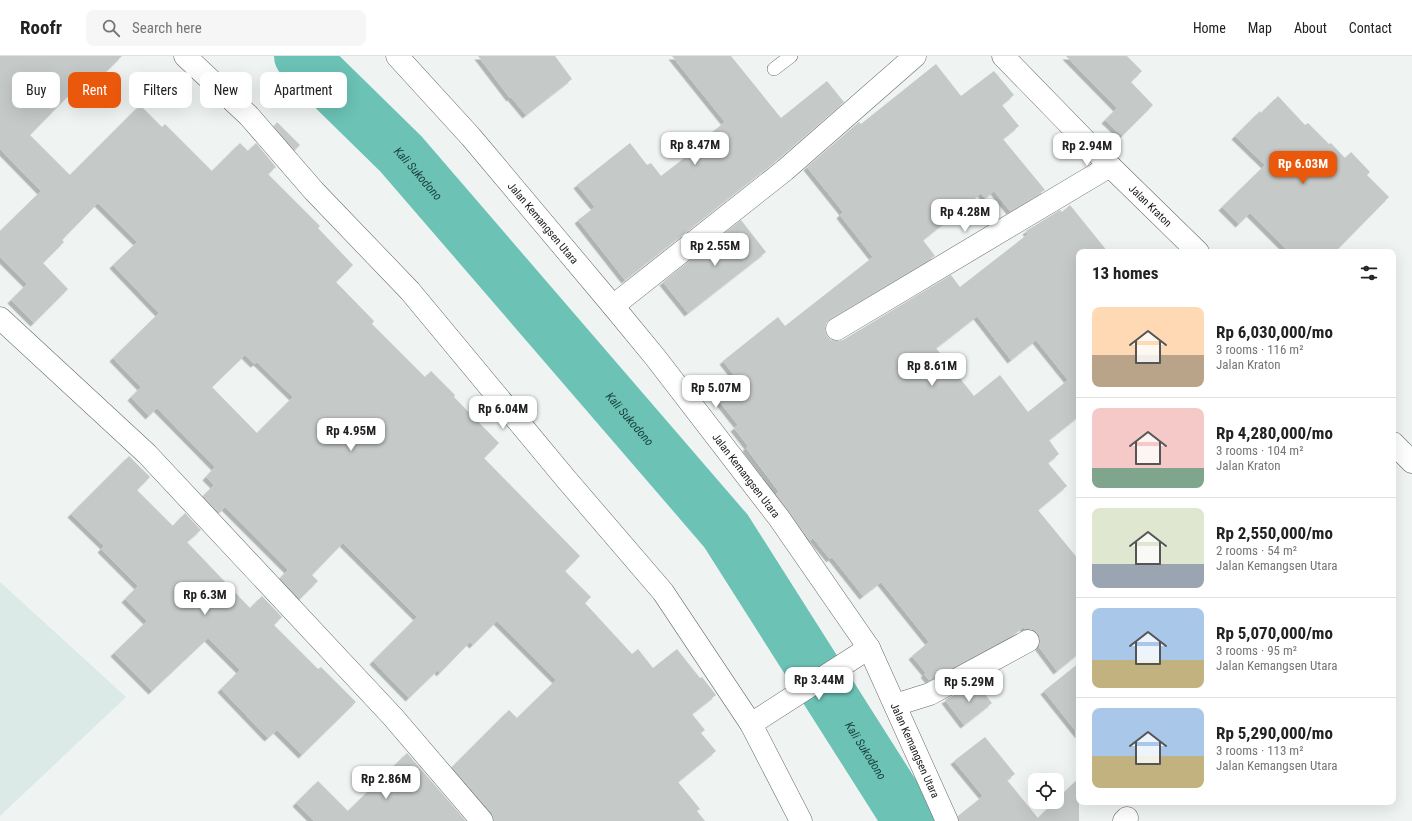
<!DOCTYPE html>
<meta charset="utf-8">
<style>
:root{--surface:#fff;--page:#f6f6f6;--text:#222;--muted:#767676;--line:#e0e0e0;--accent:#ea580c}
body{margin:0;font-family:"Roboto Condensed",sans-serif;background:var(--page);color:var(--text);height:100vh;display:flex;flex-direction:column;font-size:15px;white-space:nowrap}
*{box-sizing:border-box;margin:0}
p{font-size:13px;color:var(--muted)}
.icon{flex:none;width:22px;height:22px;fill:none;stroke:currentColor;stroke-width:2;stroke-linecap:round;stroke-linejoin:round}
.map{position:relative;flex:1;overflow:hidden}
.details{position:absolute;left:1076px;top:193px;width:320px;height:556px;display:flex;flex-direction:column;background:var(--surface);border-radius:8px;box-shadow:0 4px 16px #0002}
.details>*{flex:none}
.top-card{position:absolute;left:12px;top:16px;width:380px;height:36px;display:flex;gap:8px}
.tools{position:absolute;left:1028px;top:717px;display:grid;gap:8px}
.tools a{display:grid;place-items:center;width:36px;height:36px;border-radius:8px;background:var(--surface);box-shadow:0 4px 16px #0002;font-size:20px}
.price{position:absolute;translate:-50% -34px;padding:0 9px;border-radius:8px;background:#fff;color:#222;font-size:13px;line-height:26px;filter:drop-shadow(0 1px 2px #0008)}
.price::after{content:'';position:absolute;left:50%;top:24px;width:12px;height:9px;margin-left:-6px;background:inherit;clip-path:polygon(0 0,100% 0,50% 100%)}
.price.current{background:var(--accent);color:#fff}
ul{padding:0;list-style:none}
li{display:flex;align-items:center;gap:12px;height:100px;padding:0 16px}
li+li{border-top:1px solid var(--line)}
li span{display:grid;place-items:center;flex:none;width:112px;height:80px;border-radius:8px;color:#555}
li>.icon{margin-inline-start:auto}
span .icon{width:48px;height:48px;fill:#fffc;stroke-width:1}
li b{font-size:17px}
h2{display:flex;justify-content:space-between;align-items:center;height:48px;padding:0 16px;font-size:17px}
.chip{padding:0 14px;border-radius:8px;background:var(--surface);box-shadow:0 4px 16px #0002;font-size:14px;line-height:36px}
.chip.current{background:var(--accent);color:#fff}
header{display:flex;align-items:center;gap:24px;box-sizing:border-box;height:56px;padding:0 20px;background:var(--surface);border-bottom:1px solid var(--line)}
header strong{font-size:19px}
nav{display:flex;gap:22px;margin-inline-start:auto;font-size:14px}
.search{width:280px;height:36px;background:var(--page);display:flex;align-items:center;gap:10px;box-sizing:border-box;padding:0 14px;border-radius:8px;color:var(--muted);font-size:15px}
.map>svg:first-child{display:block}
</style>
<header>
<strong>Roofr</strong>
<div class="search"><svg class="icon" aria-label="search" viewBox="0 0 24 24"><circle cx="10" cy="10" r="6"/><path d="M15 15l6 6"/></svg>Search here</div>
<nav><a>Home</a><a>Map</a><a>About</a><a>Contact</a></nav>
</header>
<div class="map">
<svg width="1412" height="765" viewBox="0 0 1412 765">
<defs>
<filter id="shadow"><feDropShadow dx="-3.5" dy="3.5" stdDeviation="0" flood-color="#0004"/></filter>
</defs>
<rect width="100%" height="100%" fill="#eff4f3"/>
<path fill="#dbeae7" d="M0,526L126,641L0,760Z"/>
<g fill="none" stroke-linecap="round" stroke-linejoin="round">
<path stroke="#6bc2b5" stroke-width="54" id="s1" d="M301,0L401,98L726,475L903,754L907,765"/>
</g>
<path fill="#c5cac9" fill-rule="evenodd" filter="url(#shadow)" d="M0,0H122L85,37L78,30L30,79L70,119L140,49L162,71L165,68L212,115L240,87L248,95L256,87L276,111L268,118L320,170L318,172L353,209L336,226L374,265L372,268L425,321L431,315L455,339L454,341L499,387L484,402L580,500L565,515L591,541L585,547L632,598L638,593L653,612L677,593L700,622L702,621L716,639L692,658L705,674L701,677L716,695L678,726L700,753L697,755L705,765H494L492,757L452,711L509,654L517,662L556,624L497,565L473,589L470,586L440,617L438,614L409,642L373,605L417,561L343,487L312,519L318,525L300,543L280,522L288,514L225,451L219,457L203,440L214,429L206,421L215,411L157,352L149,360L131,341L141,331L113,302L159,257L113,209L137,186L98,147L62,184L64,186L43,207L68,233L34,267L11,244L27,228L0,201V175L41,135L0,93ZM245,299L254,308L257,306L293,341L257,377L212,331Z
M478,0H555L572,23L526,59L511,41L510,42Z
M672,0H731L781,62L827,25L844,46L777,104L625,224L578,164L595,151L577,129L630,87L647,109L651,107L661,120L700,90L698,87L725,66Z
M1066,0H1127L1142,15L1131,26L1153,49L1122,80L1105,64L1117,52Z
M936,8L961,40L994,15L1014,39L1002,49L1019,70L1003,83L1045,134L1010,155L994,135L985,142L981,137L923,184L935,200L831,262L826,267L825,274L827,280L831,284L838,285L843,284L951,219L960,231L1028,178L1026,175L1060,154L1062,156L1070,149L1108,196H1079V360L1049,384L1059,398L1048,407L1067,430L1038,454L1079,504V597L1057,615L1039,591L1040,585L1039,579L1034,574L1029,573H1025L1023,571L1013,579L929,624L924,618L926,617L912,600L929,586L881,526L863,540L832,501L830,503L813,482L810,485L776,438L779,436L746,392L748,390L734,372L738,369L719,345L741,328L723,305L778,261L785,270L873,201L840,159L843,156L807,111L859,66L861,68ZM977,260L1011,304L1036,284L1068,324L1028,356L1000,319L974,340L936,292Z
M1278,40L1305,69L1308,67L1329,88L1331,87L1345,102L1351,96L1370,116L1367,119L1389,141L1335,196H1289L1250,157L1239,168L1222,151L1265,109L1235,80L1260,55L1261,57Z
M277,66L300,89L295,94L274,70Z
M741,164L766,196L688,257L663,226Z
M129,400L150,421L137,434L173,470L185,457L201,474L187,486L250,552L262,540L282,561L274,569L318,613L321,611L356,646L302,699L277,674L268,682L221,633L240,614L208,582L152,635L114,597L147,565L125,543L138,530L101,493L104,490L71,458Z
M1079,607V679L1044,635Z
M976,627L992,647L964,669L945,644Z
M985,681L1015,718L1007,724L1038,762L1054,746H1057V743L1079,722V765H959L958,760L983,740L954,705Z
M407,697L466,765H314L296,747L318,725L348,755Z"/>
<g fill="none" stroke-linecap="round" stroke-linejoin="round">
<defs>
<path id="service" d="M774,13L791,0"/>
<g id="minor">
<path d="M185,0L249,60L314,135L410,235L566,423L663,536L751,668L801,765"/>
<path id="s2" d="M397,0L471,81L613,250L655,301L779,462L869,592L947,765"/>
<path d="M613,250L785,114L915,0"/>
<path d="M0,262L147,398L393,661L482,765"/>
<path d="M837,273L1110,110"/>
<path d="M895,649L930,638L1028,585"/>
<path d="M751,668L869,592"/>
<path d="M1124,765L1127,762"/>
</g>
<g id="tertiary">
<path id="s3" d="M1003,0L1110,110L1198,196"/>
<path d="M1393,387L1412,406"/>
</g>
</defs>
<use href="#service" stroke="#646968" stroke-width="14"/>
<use href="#minor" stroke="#646968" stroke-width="23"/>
<use href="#tertiary" stroke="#646968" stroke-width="23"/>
<use href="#service" stroke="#fff" stroke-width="13"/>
<use href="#minor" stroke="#fff" stroke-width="22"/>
<use href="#tertiary" stroke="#fff" stroke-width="22"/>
</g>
<g text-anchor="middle" stroke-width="3.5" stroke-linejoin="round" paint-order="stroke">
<g font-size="11" fill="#191b1a" stroke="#fff">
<text dy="4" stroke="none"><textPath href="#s3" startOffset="210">Jalan Kraton</textPath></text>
<text dy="4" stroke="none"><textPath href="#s2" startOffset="222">Jalan Kemangsen Utara</textPath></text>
<text dy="4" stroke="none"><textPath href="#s2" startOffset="546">Jalan Kemangsen Utara</textPath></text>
<text dy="4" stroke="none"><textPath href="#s2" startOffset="870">Jalan Kemangsen Utara</textPath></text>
</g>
<g font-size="12" font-style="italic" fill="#1a433d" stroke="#fff">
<text dy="4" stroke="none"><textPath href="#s1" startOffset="166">Kali Sukodono</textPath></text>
<text dy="4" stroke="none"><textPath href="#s1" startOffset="490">Kali Sukodono</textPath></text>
<text dy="4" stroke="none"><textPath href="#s1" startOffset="898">Kali Sukodono</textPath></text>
</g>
</g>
</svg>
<div class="tools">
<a><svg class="icon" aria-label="locate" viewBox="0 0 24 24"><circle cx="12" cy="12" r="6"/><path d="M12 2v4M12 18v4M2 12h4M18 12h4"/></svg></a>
</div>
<b class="price" style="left:695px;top:110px">Rp 8.47M</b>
<b class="price" style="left:1087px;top:111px">Rp 2.94M</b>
<b class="price current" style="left:1303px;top:129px">Rp 6.03M</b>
<b class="price" style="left:965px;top:177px">Rp 4.28M</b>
<b class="price" style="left:715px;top:211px">Rp 2.55M</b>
<b class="price" style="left:932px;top:331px">Rp 8.61M</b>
<b class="price" style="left:716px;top:353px">Rp 5.07M</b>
<b class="price" style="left:503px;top:374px">Rp 6.04M</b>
<b class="price" style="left:351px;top:396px">Rp 4.95M</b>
<b class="price" style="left:205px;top:560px">Rp 6.3M</b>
<b class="price" style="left:819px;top:645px">Rp 3.44M</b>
<b class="price" style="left:969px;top:647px">Rp 5.29M</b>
<b class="price" style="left:386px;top:744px">Rp 2.86M</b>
<div class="top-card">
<a class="chip">Buy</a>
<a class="chip current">Rent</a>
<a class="chip">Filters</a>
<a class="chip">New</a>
<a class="chip">Apartment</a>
</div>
<section class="details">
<h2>13 homes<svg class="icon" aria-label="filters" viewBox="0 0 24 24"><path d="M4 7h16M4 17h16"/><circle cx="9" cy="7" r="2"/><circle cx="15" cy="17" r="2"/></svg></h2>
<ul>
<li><span style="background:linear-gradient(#ffd9b3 60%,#b9a48a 0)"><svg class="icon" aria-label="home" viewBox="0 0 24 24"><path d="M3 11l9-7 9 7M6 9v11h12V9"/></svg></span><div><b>Rp 6,030,000/mo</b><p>3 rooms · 116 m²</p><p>Jalan Kraton</p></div></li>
<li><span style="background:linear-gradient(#f6c9c9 75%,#7fa58c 0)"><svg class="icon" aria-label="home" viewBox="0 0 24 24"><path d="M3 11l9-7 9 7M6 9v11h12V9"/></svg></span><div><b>Rp 4,280,000/mo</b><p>3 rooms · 104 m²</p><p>Jalan Kraton</p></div></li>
<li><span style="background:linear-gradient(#dfe7d0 70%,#9aa5b1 0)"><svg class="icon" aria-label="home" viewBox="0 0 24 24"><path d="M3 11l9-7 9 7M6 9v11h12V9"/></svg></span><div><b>Rp 2,550,000/mo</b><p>2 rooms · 54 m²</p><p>Jalan Kemangsen Utara</p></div></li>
<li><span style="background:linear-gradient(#a9c7e8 65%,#c2b280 0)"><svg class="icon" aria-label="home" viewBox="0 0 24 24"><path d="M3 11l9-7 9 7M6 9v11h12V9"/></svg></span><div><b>Rp 5,070,000/mo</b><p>3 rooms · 95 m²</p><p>Jalan Kemangsen Utara</p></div></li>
<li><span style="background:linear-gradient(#a9c7e8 60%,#c2b280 0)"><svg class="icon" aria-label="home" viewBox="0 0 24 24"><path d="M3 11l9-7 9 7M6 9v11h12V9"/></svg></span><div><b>Rp 5,290,000/mo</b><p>3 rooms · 113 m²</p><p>Jalan Kemangsen Utara</p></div></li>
</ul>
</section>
</div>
